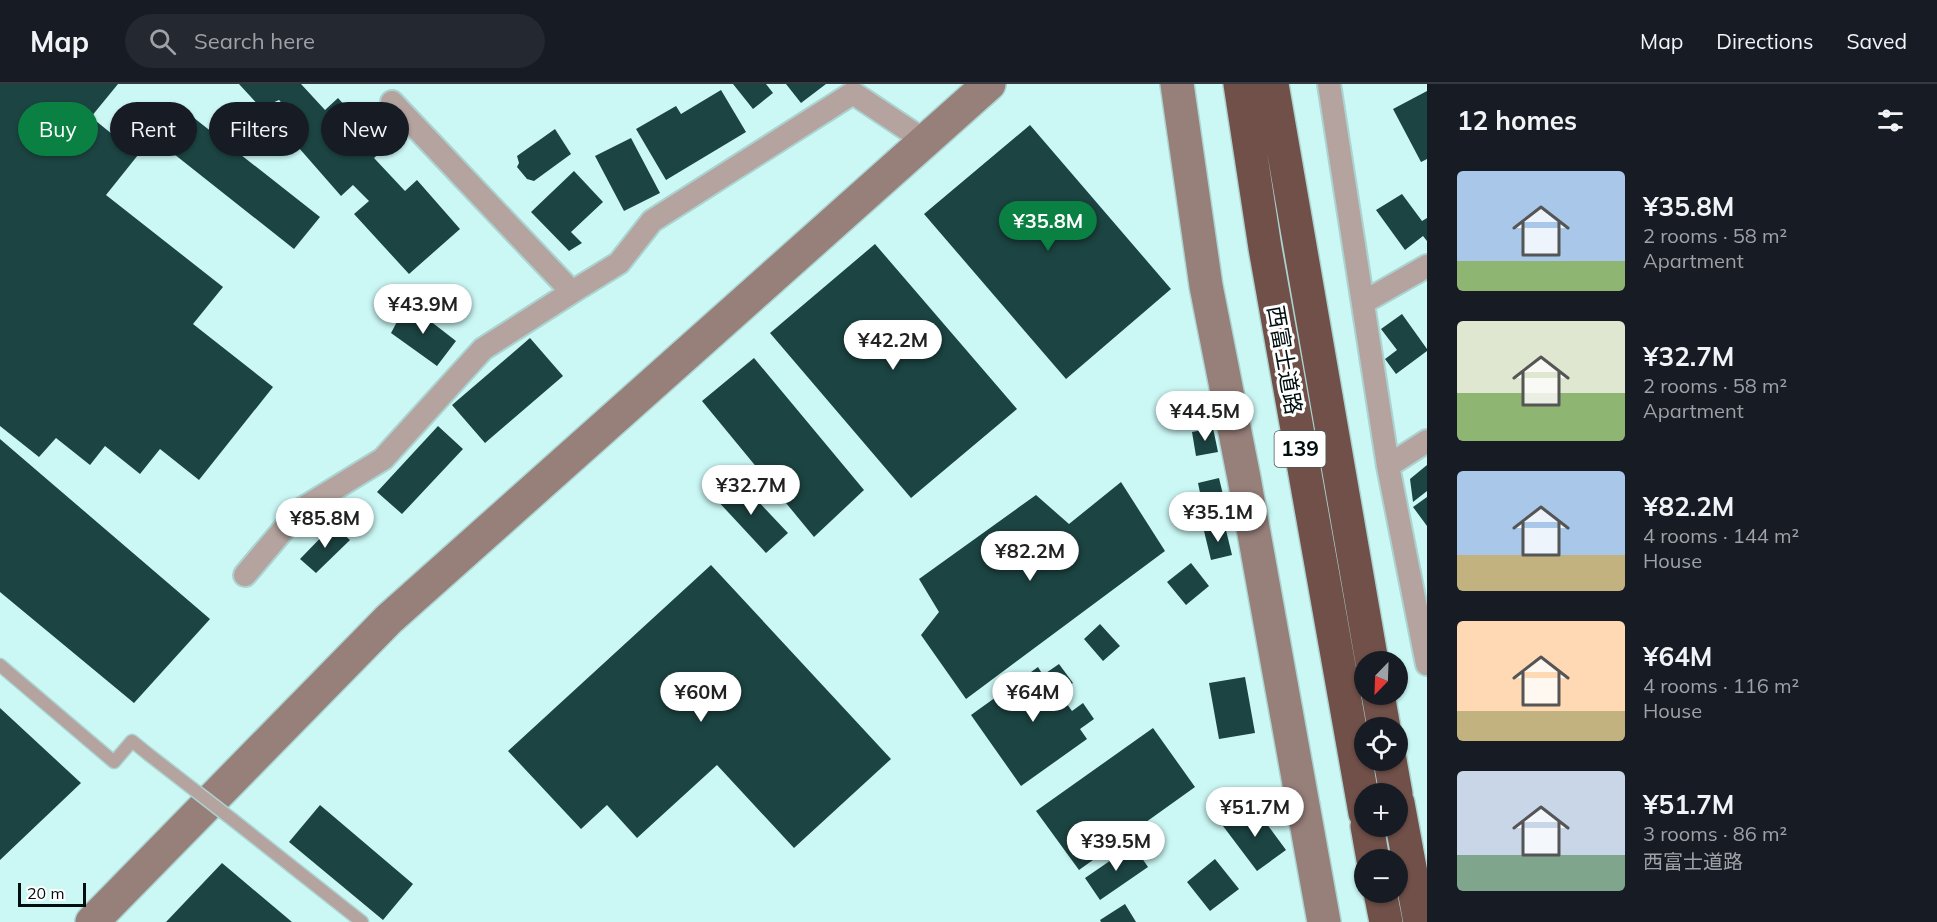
<!DOCTYPE html>
<meta charset="utf-8">
<style>
:root{--surface:#171b24;--page:#242831;--text:#f1f3f6;--muted:#9ea1a6;--line:#363941;--accent:#0b8043}
body{margin:0;font-family:Mulish,"Noto Sans JP",sans-serif;background:var(--page);color:var(--text);height:100vh;display:flex;flex-direction:column;font-size:22px;white-space:nowrap}
*{box-sizing:border-box;margin:0}
p{font-size:20px;color:var(--muted)}
.icon{flex:none;width:33px;height:33px;fill:none;stroke:currentColor;stroke-width:2;stroke-linecap:round;stroke-linejoin:round}
.map{position:relative;flex:1;overflow:hidden}
.details{display:flex;flex-direction:column;background:var(--surface);width:510px}
.details>*{flex:none}
.hud{position:absolute;left:18px;top:18px;width:570px;height:54px;display:flex;gap:12px}
.needle{width:39px;rotate:203deg}
.controls{position:absolute;left:1354px;top:567px;display:grid;gap:12px}
.controls a{display:grid;place-items:center;width:54px;height:54px;border-radius:50%;background:var(--surface);box-shadow:0 2px 4px #0004;font-size:30px}
.scale{position:absolute;left:18px;bottom:15px;width:68px;box-sizing:border-box;padding-left:6px;border:3px solid #010e0e;border-top:0;font-size:16px;line-height:21px;white-space:nowrap;color:#010e0e;-webkit-text-stroke:4px #fff;paint-order:stroke}
.price{position:absolute;translate:-50% -51px;padding:0 14px;border-radius:21px;background:#fff;color:#222;font-size:20px;line-height:39px;filter:drop-shadow(0 2px 3px #0008)}
.price::after{content:'';position:absolute;left:50%;top:36px;width:18px;height:14px;margin-left:-9px;background:inherit;clip-path:polygon(0 0,100% 0,50% 100%)}
.price.active{background:var(--accent);color:#fff}
ul{padding:0;list-style:none}
li{display:flex;align-items:center;gap:18px;height:150px;padding:0 30px}
li span{display:grid;place-items:center;flex:none;width:168px;height:120px;border-radius:6px;color:#555}
li>.icon{margin-inline-start:auto}
span .icon{width:72px;height:72px;fill:#fffc;stroke-width:1}
li b{font-size:26px}
h2{display:flex;justify-content:space-between;align-items:center;height:72px;padding:0 30px;font-size:26px}
.chip{padding:0 21px;border-radius:27px;background:var(--surface);box-shadow:0 2px 4px #0004;font-size:21px;line-height:54px}
.chip.active{background:var(--accent);color:#fff}
header{display:flex;align-items:center;gap:36px;box-sizing:border-box;height:84px;padding:0 30px;background:var(--surface);border-bottom:2px solid var(--line)}
header strong{font-size:28px}
nav{display:flex;gap:33px;margin-inline-start:auto;font-size:21px}
.search{width:420px;height:54px;background:var(--page);display:flex;align-items:center;gap:15px;box-sizing:border-box;padding:0 21px;border-radius:33px;color:var(--muted);font-size:22px}
main{display:flex;flex:1;min-height:0}
.map>svg:first-child{display:block}
</style>
<header>
<strong>Map</strong>
<div class="search"><svg class="icon" aria-label="search" viewBox="0 0 24 24"><circle cx="10" cy="10" r="6"/><path d="M15 15l6 6"/></svg>Search here</div>
<nav><a>Map</a><a>Directions</a><a>Saved</a></nav>
</header>
<main>
<div class="map">
<svg width="1427" height="838" viewBox="0 0 1427 838">
<rect width="100%" height="100%" fill="#cbf8f5"/>
<path fill="#1c4442" d="M0,0H118L91,33L138,71L106,111L223,203L193,240L273,303L199,396L160,365L140,390L105,362L90,381L56,354L39,373L0,342Z
M239,0H301L325,26L338,14L384,65L374,74L405,107L417,96L460,145L409,190L354,130L369,117L353,101L341,112L285,48L298,37L279,16L261,24Z
M733,0H766L773,9L753,25Z
M786,0H826L801,19Z
M721,6L746,48L666,96L636,45L676,22L681,30Z
M1427,7V75L1421,78L1393,25Z
M175,19L320,133L294,165L150,51Z
M1030,41L1171,205L1066,295L924,130Z
M555,45L571,70L534,97L527,95L517,83L519,79L517,72Z
M631,54L660,109L624,127L595,72Z
M574,87L603,118L571,148L582,159L569,167L531,128Z
M1402,110L1422,137L1427,134V157L1423,152L1405,166L1376,126Z
M875,160L1017,325L911,414L770,249Z
M407,219L456,257L437,282L391,249Z
M1402,230L1427,265V267L1396,290L1385,275L1397,266L1381,245Z
M530,254L563,292L485,359L452,321Z
M754,274L864,406L814,453L702,317Z
M438,342L463,365L402,430L377,408Z
M1213,344L1218,368L1196,372L1192,348Z
M0,355L210,535L134,619L0,508Z
M1427,381V407L1413,418L1410,395Z
M736,394L788,449L766,469L715,414Z
M1219,394L1226,423L1204,428L1198,399Z
M1121,398L1165,467L966,615L921,551L939,528L919,495L1036,411L1069,440Z
M1427,413V442L1413,423Z
M360,421L371,433L360,444L349,435Z
M333,441L350,456L316,489L300,475Z
M1225,442L1232,471L1211,476L1204,447Z
M1191,479L1209,502L1186,521L1167,498Z
M711,481L891,675L794,764L717,681L637,754L607,721L581,745L508,667Z
M1100,540L1120,562L1103,577L1084,555Z
M1059,580L1073,599L1059,609L1072,627L1083,619L1094,635L1080,645L1087,655L1021,702L971,631L1038,583L1043,591Z
M1245,593L1255,649L1219,655L1209,599Z
M0,624L81,699L0,776Z
M1153,644L1195,703L1079,786L1036,727Z
M320,721L413,800L383,836L289,758Z
M1253,721L1286,766L1257,787L1223,742Z
M1133,761L1148,783L1100,816L1085,794Z
M1215,775L1239,805L1210,827L1187,798Z
M222,779L292,838H166Z
M1125,820L1136,838H1101L1100,836Z"/>
<g fill="none" stroke-linecap="round" stroke-linejoin="round">
<defs>
<path id="lane" d="M0,581L114,678L132,657L148,670
M233,736L362,838"/>
<path id="street" d="M1329,0L1388,382L1427,580
M392,18L572,208L619,179L652,137L853,9L925,57
M1364,218L1427,182
M1388,382L1427,357
M245,491L300,426L383,375L483,265L572,208"/>
<path id="secondary" d="M1177,0L1206,202L1244,394L1324,838
M92,838L389,535L989,0"/>
<path id="highway" d="M1240,0L1265,164L1365,729
M1272,0L1372,578
M1378,610L1384,644
M1390,676L1396,710
M1398,719L1420,838
M1367,742L1373,776
M1380,808L1386,838"/>
</defs>
<use href="#lane" stroke="#abd3d0" stroke-width="15"/>
<use href="#street" stroke="#abd3d0" stroke-width="26"/>
<use href="#secondary" stroke="#abd3d0" stroke-width="36"/>
<use href="#highway" stroke="#abd3d0" stroke-width="36"/>
<use href="#lane" stroke="#b4a39f" stroke-width="12"/>
<use href="#street" stroke="#b4a39f" stroke-width="22"/>
<use href="#secondary" stroke="#977f7a" stroke-width="33"/>
<use href="#highway" stroke="#705049" stroke-width="33"/>
<defs>
<path id="lane-bridge" d="M148,670L233,736"/>
</defs>
<use href="#lane-bridge" stroke="#abd3d0" stroke-width="15" stroke-linecap="butt"/>
<use href="#lane-bridge" stroke="#b4a39f" stroke-width="12"/>
</g>
<g text-anchor="middle" stroke-width="6" stroke-linejoin="round" paint-order="stroke">
<rect fill="#fff" stroke="#4d5656" stroke-width="1.5" x="1274.5" y="347" width="51" height="36" rx="4.5"/>
<g font-size="21" font-weight="bold" fill="#010e0e">
<text x="1300" y="372">139</text>
</g>
<g font-size="22" fill="#010e0e" stroke="#fff">
<text transform="translate(1285 276) rotate(80)" y="8">西富士道路</text>
</g>
</g>
</svg>
<div class="controls">
<a><svg class="needle" viewBox="-14 -14 28 28"><path d="M0-13l5 13h-10z" fill="#e53935"/><path d="M0 13l5-13h-10z" fill="#9ea1a6"/></svg></a>
<a><svg class="icon" aria-label="locate" viewBox="0 0 24 24"><circle cx="12" cy="12" r="6"/><path d="M12 2v4M12 18v4M2 12h4M18 12h4"/></svg></a>
<a>+</a>
<a>−</a>
</div>
<div class="scale">20 m</div>
<b class="price active" style="left:1048px;top:168px">¥35.8M</b>
<b class="price" style="left:423px;top:251px">¥43.9M</b>
<b class="price" style="left:893px;top:287px">¥42.2M</b>
<b class="price" style="left:1205px;top:358px">¥44.5M</b>
<b class="price" style="left:751px;top:432px">¥32.7M</b>
<b class="price" style="left:1218px;top:459px">¥35.1M</b>
<b class="price" style="left:325px;top:465px">¥85.8M</b>
<b class="price" style="left:1030px;top:498px">¥82.2M</b>
<b class="price" style="left:701px;top:639px">¥60M</b>
<b class="price" style="left:1033px;top:639px">¥64M</b>
<b class="price" style="left:1255px;top:754px">¥51.7M</b>
<b class="price" style="left:1116px;top:788px">¥39.5M</b>
<div class="hud">
<a class="chip active">Buy</a>
<a class="chip">Rent</a>
<a class="chip">Filters</a>
<a class="chip">New</a>
</div>
</div>
<section class="details">
<h2>12 homes<svg class="icon" aria-label="filters" viewBox="0 0 24 24"><path d="M4 7h16M4 17h16"/><circle cx="9" cy="7" r="2"/><circle cx="15" cy="17" r="2"/></svg></h2>
<ul>
<li><span style="background:linear-gradient(#a9c7e8 75%,#8fb573 0)"><svg class="icon" aria-label="home" viewBox="0 0 24 24"><path d="M3 11l9-7 9 7M6 9v11h12V9"/></svg></span><div><b>¥35.8M</b><p>2 rooms · 58 m²</p><p>Apartment</p></div></li>
<li><span style="background:linear-gradient(#dfe7d0 60%,#8fb573 0)"><svg class="icon" aria-label="home" viewBox="0 0 24 24"><path d="M3 11l9-7 9 7M6 9v11h12V9"/></svg></span><div><b>¥32.7M</b><p>2 rooms · 58 m²</p><p>Apartment</p></div></li>
<li><span style="background:linear-gradient(#a9c7e8 70%,#c2b280 0)"><svg class="icon" aria-label="home" viewBox="0 0 24 24"><path d="M3 11l9-7 9 7M6 9v11h12V9"/></svg></span><div><b>¥82.2M</b><p>4 rooms · 144 m²</p><p>House</p></div></li>
<li><span style="background:linear-gradient(#ffd9b3 75%,#c2b280 0)"><svg class="icon" aria-label="home" viewBox="0 0 24 24"><path d="M3 11l9-7 9 7M6 9v11h12V9"/></svg></span><div><b>¥64M</b><p>4 rooms · 116 m²</p><p>House</p></div></li>
<li><span style="background:linear-gradient(#c9d6e8 70%,#7fa58c 0)"><svg class="icon" aria-label="home" viewBox="0 0 24 24"><path d="M3 11l9-7 9 7M6 9v11h12V9"/></svg></span><div><b>¥51.7M</b><p>3 rooms · 86 m²</p><p>西富士道路</p></div></li>
</ul>
</section>
</main>
